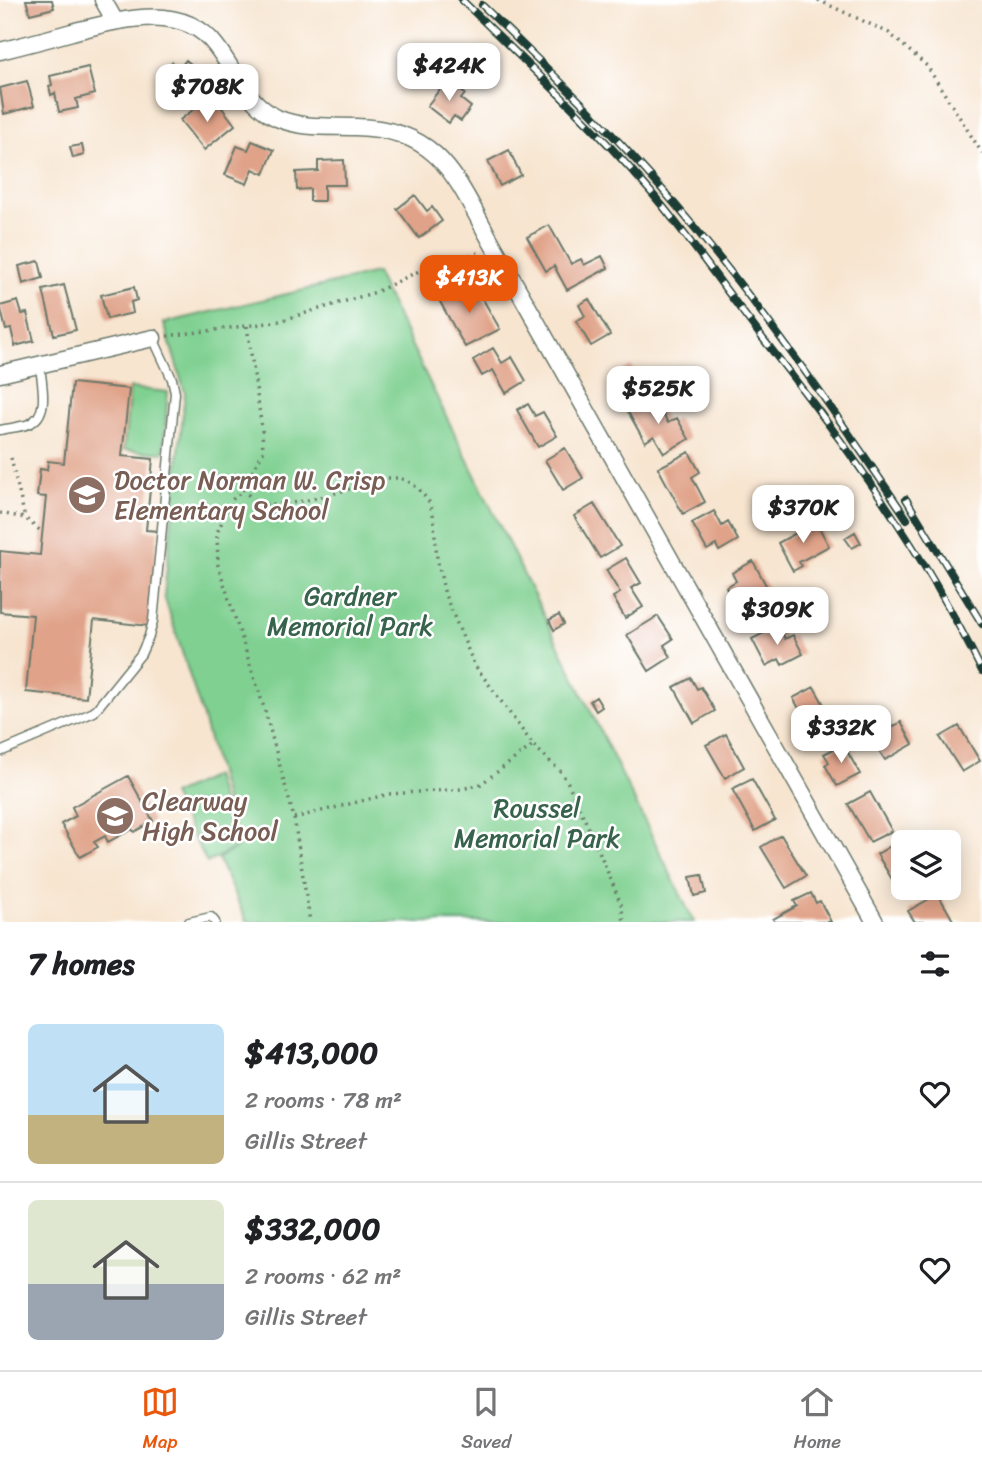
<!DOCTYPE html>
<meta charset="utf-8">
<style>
:root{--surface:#fff;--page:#f2f2f2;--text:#202124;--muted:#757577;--line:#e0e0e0;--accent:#ea580c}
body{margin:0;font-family:Sriracha,sans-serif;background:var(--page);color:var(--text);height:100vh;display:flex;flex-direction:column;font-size:26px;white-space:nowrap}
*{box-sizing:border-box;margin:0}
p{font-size:23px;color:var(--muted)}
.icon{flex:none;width:38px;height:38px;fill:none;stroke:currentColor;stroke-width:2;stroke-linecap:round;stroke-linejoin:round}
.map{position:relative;height:922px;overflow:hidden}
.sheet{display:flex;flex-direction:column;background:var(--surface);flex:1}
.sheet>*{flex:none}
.fabs{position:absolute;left:891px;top:830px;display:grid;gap:14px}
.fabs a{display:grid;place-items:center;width:70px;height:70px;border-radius:10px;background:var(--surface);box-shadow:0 4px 18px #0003;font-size:35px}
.price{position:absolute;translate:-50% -60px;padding:0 16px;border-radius:14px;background:#fff;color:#222;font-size:23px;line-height:46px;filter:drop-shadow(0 2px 4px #0008)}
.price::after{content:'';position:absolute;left:50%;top:42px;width:21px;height:16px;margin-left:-10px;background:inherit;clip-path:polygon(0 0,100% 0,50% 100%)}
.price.active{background:var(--accent);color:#fff}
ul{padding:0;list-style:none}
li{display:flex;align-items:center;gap:21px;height:175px;padding:0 28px}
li+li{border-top:2px solid var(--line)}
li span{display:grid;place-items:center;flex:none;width:196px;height:140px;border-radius:10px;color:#555}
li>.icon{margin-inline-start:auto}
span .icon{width:84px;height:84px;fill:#fffc;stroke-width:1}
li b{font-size:30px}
h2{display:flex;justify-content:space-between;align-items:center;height:84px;padding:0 28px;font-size:30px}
.menu{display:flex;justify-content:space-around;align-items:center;height:98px;border-top:2px solid var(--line);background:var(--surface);font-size:19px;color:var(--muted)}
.menu a{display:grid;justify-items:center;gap:4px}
.menu .active{color:var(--accent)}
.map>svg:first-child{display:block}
</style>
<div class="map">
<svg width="982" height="922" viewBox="0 0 982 922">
<rect width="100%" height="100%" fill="#fff"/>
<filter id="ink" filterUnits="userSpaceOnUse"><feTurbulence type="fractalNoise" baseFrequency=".0143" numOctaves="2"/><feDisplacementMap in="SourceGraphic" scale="14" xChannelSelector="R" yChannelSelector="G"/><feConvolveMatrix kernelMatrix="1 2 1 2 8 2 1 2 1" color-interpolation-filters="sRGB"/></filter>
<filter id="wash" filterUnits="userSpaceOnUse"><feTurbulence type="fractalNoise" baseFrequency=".00686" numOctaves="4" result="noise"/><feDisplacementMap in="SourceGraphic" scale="28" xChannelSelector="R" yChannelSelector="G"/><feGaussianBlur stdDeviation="1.57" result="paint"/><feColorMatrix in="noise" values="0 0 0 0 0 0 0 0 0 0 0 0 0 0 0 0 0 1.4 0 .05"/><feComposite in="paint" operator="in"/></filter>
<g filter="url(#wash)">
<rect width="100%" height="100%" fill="#f7e5d0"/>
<path fill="#7fd091" stroke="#4f8662" stroke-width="2" d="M376,273L694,922H247L218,859L238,847L202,714L164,596L185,393L164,323Z
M130,388L168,392L163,453L124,450Z
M214,776L236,847L207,863L172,795Z"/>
<g id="blocks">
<path fill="#e0a288" d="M26,0H52L54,8L30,14Z
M186,60L205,76L184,102L157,80L172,62L179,69Z
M88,67L95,94L76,99L78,108L59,112L55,93L51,95L49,86L52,85L50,76Z
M447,80L465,94L461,99L471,107L461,121L454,116L449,123L427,106Z
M27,81L34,106L4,114L0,88Z
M202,103L210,112L219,104L235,125L204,150L180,120Z
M252,141L274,150L264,174L253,169L247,184L225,175L237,146L248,150Z
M82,145L84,155L73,158L70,147Z
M509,150L521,175L500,186L488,161Z
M344,160L345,185H324V201H310V189L297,190L296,172L318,171V161Z
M415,195L427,211L432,207L442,221L419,238L397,209Z
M549,225L571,264L581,259L584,265L602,256L608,268L567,290L554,266L546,271L527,237Z
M39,261L43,278L23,284L19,266Z
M469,284L476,298L481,296L500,329L465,347L439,300Z
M64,285L76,330L54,335L43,290Z
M134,287L137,300L131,302L133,313L107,319L101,295Z
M589,299L610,335L591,346L576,321L585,316L579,305Z
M18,301L22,314L27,313L34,341L15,346L11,329L6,330L0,306Z
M493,348L502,363L512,357L526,381L506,393L493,370L482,376L473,360Z
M631,366L644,389L624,401L611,378Z
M72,383L129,389L122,456L153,459L146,530L158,531L149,626L94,620L86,698L26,692L33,615L0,612V551L40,555L46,497L37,496L40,469L47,470L48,461L64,463Z
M654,398L668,423L677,418L689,439L664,453L654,436L645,442L628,412Z
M528,404L535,416L543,412L557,436L538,447L517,410Z
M565,448L583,478L563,490L545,460Z
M689,452L700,472L692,477L705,502L683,514L658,468Z
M594,504L620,546L600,558L574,516Z
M714,511L722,526L728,522L738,540L719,551L716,545L707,550L692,523Z
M816,522L829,546L799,562L802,566L793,571L778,543Z
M855,532L861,543L852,548L845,538Z
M626,558L641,583L631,588L643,607L625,618L613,597L620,593L606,570Z
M753,561L768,589L762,592L770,607L746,621L726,587L736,581L732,573Z
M559,615L564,624L554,630L549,620Z
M658,616L673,639L664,645L671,657L649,671L627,635Z
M778,626L785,639L793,635L803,654L782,665L779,659L766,666L752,639Z
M691,678L697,689L701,687L715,711L694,723L674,687Z
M814,687L832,719L812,731L793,698Z
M596,697L602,707L596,711L590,701Z
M901,722L913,744L885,760L872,739Z
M959,726L980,761L962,772L940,737Z
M726,734L744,767L725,778L706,745Z
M843,744L860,774L837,786L825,765L829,762L824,754Z
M128,776L153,821L134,832L132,829L108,842L105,836L94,842L98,847L80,857L61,824L76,816L72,807Z
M752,779L775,820L755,831L732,789Z
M870,792L892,831L870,842L848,804Z
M781,835L806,876L786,888L761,847Z
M896,843L903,856V875L893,881L877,854Z
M702,875L706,893L694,896L690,877Z
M811,893L816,903L820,901L831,922H775L773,919L797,906L794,901Z
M938,894L954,922H915L908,911Z"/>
</g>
</g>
<g filter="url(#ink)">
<use href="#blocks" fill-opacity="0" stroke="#6b786b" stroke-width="2"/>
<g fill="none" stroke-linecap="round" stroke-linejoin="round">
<defs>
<path id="service" d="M0,430C9,428 21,427 29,424C51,414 41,383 40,365
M0,752L94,712L141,654L149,636L153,621L175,393L172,379L153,338
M189,922L211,917L215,922"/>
<path id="minor" d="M103,0L115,21
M0,51C24,45 48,39 72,32C117,21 182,0 216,46C236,72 246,103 277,118C302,129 330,126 356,127C445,129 458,185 497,252L875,922
M0,374L153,338"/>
</defs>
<use href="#service" stroke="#6b786b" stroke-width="11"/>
<use href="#minor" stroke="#6b786b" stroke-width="19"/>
<path stroke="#6b786b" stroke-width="3.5" stroke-dasharray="2 5" stroke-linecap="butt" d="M818,0L889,33L927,66L982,153
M247,326L262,429L263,452L243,489L231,501L217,533L218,565L265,711L294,818L310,922
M167,336L276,322L376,292L421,270L478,253
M11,458L25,518
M243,489C247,493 251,499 255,501C277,515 359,485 386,478H399L408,481L419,489L429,502L433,513L437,558L445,595L474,664L533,745L561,772L568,783L596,844L621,904L624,922
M0,513L25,518L42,532
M294,818L389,794L462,789L481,784L533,745"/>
<use href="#service" stroke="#fff" stroke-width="8"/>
<use href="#minor" stroke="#fff" stroke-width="16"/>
<defs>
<path id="rail" d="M462,0C531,68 604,134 665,209C699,252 731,297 764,340C846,444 924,552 982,671
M482,5C548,69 614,133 674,203C759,303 834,410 907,519
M906,499L982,624"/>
</defs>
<use href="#rail" stroke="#1f3d34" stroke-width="8"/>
<use href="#rail" stroke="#fff" stroke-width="5" stroke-dasharray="16" stroke-linecap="butt"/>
</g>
</g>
<defs>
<symbol id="school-disc" viewBox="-11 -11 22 22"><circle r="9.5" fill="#8d6e63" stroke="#fff"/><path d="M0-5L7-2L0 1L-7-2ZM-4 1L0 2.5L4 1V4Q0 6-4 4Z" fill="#fff"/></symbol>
</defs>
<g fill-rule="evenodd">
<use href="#school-disc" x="65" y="473" width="44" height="44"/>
<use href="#school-disc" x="93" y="794" width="44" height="44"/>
</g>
<g text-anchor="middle" stroke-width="5" stroke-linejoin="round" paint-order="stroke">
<g font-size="26" fill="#785e54" stroke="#fff" text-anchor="start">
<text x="114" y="489">Doctor Norman W. Crisp<tspan x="114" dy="30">Elementary School</tspan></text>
<text x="142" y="810">Clearway<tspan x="142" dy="30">High School</tspan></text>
</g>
<g font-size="26" fill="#37624b" stroke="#fff">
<text x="350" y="605">Gardner<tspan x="350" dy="30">Memorial Park</tspan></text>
<text x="537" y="817">Roussel<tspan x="537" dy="30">Memorial Park</tspan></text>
</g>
</g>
</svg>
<div class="fabs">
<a><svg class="icon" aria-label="layers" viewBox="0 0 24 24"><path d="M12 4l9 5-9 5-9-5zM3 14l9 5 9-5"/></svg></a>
</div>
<b class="price" style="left:449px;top:103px">$424K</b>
<b class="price" style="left:207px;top:124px">$708K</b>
<b class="price active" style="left:469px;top:315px">$413K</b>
<b class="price" style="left:658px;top:426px">$525K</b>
<b class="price" style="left:803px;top:545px">$370K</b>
<b class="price" style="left:777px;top:647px">$309K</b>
<b class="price" style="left:841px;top:765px">$332K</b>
</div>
<section class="sheet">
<h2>7 homes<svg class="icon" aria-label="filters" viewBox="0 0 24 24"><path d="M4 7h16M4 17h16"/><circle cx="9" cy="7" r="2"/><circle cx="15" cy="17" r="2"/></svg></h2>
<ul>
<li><span style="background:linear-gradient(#bfe0f5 65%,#c2b280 0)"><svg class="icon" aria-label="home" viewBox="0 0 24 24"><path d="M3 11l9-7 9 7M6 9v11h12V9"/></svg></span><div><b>$413,000</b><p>2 rooms · 78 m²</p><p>Gillis Street</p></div><svg class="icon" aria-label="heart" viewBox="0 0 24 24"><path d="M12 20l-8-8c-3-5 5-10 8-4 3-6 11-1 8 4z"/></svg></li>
<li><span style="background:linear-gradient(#dfe7d0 60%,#9aa5b1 0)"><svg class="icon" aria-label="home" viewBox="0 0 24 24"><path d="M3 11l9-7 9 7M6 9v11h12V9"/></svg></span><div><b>$332,000</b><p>2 rooms · 62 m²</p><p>Gillis Street</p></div><svg class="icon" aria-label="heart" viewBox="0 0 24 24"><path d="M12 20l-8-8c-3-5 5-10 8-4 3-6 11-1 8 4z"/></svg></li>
</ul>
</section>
<nav class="menu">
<a class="active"><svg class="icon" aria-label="map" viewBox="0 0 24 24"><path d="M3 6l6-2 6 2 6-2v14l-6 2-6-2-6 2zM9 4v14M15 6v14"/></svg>Map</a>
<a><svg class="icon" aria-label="saved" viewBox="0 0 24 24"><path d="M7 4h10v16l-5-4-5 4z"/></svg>Saved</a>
<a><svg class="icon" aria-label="home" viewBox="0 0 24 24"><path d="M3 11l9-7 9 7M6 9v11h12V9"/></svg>Home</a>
</nav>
